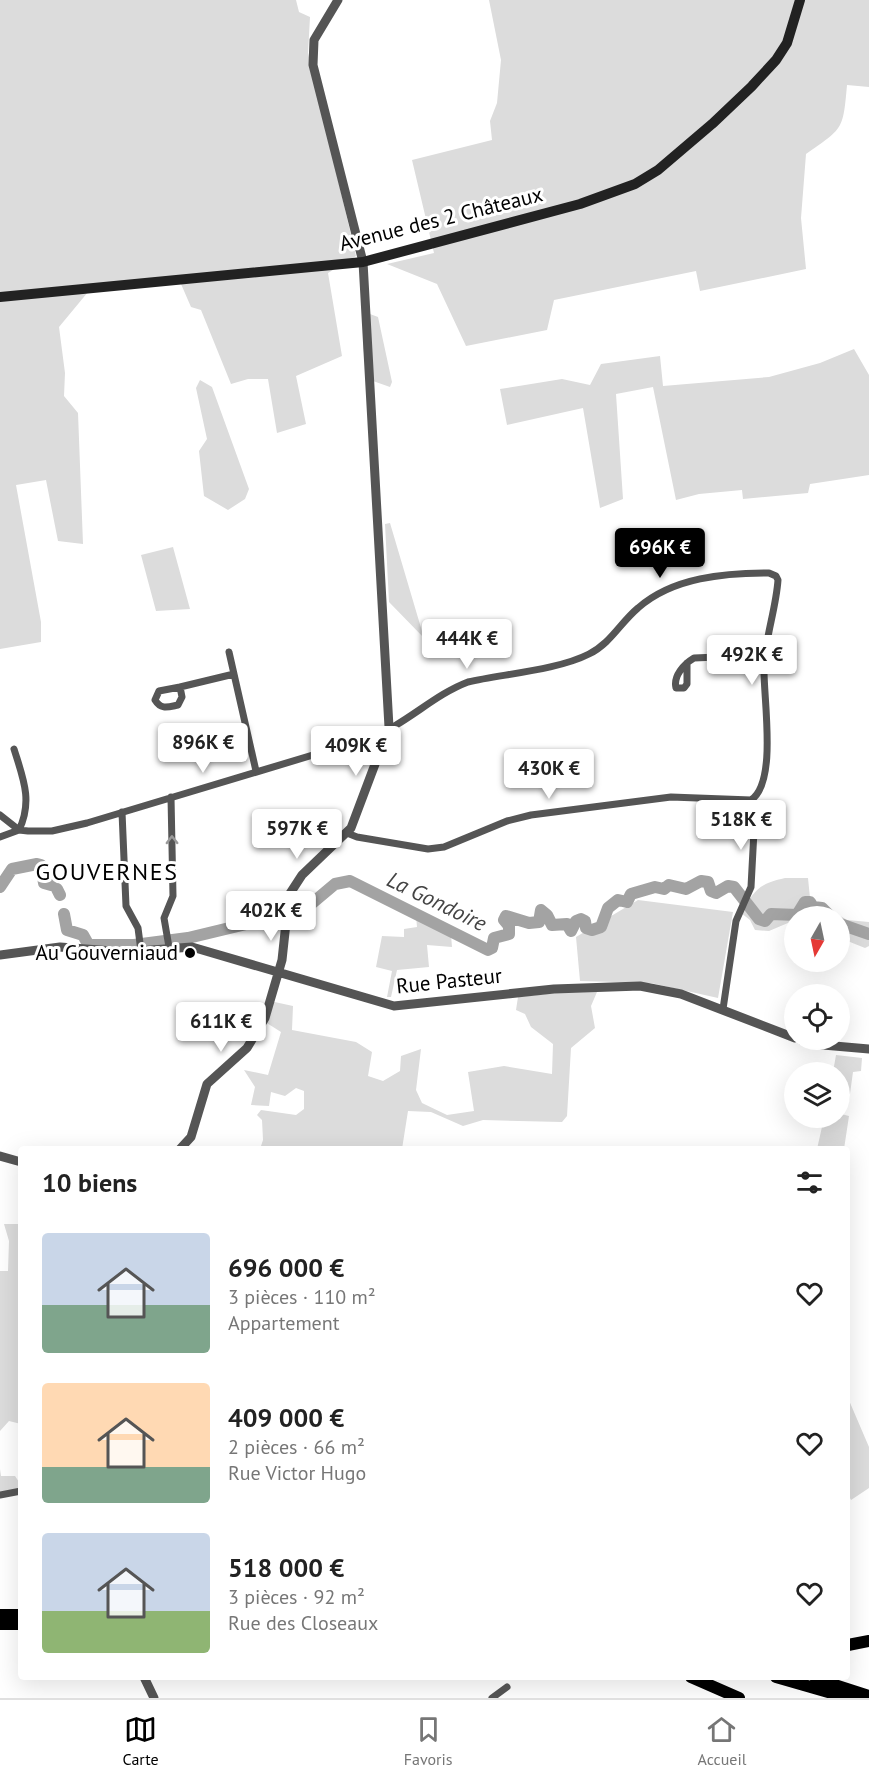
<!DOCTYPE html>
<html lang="fr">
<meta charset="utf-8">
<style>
:root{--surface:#fff;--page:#f6f6f6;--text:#222;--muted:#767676;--line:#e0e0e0;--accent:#000}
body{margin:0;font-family:"PT Sans",sans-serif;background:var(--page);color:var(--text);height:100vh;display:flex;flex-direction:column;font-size:22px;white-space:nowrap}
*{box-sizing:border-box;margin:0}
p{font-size:20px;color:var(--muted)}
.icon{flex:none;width:33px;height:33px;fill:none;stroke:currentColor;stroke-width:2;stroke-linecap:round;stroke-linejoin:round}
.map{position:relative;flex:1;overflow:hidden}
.details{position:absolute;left:18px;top:1146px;width:832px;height:534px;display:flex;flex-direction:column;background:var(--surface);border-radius:6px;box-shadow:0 6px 24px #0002}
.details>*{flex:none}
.needle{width:39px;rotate:189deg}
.fabs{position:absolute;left:784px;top:906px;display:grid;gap:12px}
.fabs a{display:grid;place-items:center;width:66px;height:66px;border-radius:50%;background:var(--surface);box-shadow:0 6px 24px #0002;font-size:30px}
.price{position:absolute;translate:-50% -51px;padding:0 14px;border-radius:6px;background:#fff;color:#222;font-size:20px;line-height:39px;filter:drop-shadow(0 2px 3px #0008)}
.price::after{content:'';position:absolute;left:50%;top:36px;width:18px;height:14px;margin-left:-9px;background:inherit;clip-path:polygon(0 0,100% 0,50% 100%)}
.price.on{background:var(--accent);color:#fff}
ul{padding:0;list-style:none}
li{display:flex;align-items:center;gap:18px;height:150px;padding:0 24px}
li span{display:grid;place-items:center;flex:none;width:168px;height:120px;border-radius:6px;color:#555}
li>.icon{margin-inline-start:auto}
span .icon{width:72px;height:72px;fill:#fffc;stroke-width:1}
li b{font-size:26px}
h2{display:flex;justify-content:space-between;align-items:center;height:72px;padding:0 24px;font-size:26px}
.tabs{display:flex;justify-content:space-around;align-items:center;height:84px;border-top:2px solid var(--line);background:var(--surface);font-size:16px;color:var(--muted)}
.tabs a{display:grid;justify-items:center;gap:3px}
.tabs .on{color:var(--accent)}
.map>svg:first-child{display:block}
</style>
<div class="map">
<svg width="869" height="1698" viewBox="0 0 869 1698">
<rect width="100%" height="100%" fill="#fff"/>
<path fill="#dcdcdc" d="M0,0H296L299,12L310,17L308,53L356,256L328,273L342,356L296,376L306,424L277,433L268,379H248L231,384L201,310L191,307L181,284L88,292L59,327L65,373L64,396L78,413L83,544L58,541L46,480L16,485L41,622V642L0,649Z
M489,0H869V87L847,85C843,131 843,128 806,154L801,218L806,269L700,291L696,271L554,300L547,330L466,346L437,284L387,264L434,253L412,160L492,140L490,121L497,103L501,60Z
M370,314L378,317L392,382L390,387L373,381C363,354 358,341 370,314Z
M854,349L869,375V475L810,484L808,493L743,499L742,490L699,494L676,500L653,387L616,394L623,499L600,508L583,408L507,425L500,389L562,379L590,385L601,364L660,356L663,386L769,377L820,363Z
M200,380L212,387L249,489L245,499L228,510L204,496L199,451L207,439L196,388Z
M390,523L424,638L389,602L385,524Z
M173,547L190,609L156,611L141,555Z
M785,878H808L810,898L847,920L869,922V946L865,948L840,938V916H795V920L769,931L755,930L750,920L741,913C755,890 758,884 785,878Z
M638,900L733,912L718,998L651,983L580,981L576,937Z
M416,916L451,935L452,947L427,945L429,967L397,970L391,997H387L392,971L376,967L382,936L404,937V929L417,927Z
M565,992H597L591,1006L595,1028L571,1048L567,1116L562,1122L483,1120L463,1126L431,1112L408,1111L402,1149H260L263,1140L262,1120L257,1115L261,1110L296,1115L304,1109V1091L296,1088L285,1096L271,1092L269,1106L251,1105L255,1087L244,1070L268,1075L281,1032L262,1020L270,1001L293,1006L292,1030L356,1042L372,1052L368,1076L383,1081L400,1071L401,1056L421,1049L416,1090L422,1103L447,1115L474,1111L468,1072L504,1066L552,1074L553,1044L531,1027L525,1014L516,1010L518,997Z
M836,1055L862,1058L861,1071L853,1072L849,1101L843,1100L841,1114L849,1116L844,1149H817L824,1118H840V1072H833Z
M4,1224H19L21,1231V1424L9,1421L0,1431V1271H8L9,1241Z
M848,1398L869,1447V1488L851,1500L848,1494Z
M0,1469L1,1476H15L21,1485V1492H0Z"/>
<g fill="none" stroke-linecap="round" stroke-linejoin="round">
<path stroke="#a3a3a3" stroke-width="12" d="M0,887L12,869L37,864L41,865L44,883L51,885
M57,889L60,895
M64,914L67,930L83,935L88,944
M840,924L869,934
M93,945H134L188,938L304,910L335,884L350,881L488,950L492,948L494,938L509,934V926L504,920L506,916L529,923L539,922L541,910L547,915L552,925L567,924L571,931L576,921L581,919L585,921L586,928L592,930L601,927L608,908L618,900L627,902L631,894L655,887L664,889L669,885L686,889L701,881L708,882L711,891L716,893L728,886L734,887L759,919L765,921L771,914L797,915L805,902H810L813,907L822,908L830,916"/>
<path stroke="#555" stroke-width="7" d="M229,652L256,771
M687,663V684L684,688H676C673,676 684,664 694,658L766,655
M180,687L159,691L155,700C161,710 168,707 178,705L182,697L180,687L234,674
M14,749C23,778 33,801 19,830
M122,812L126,906L138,928L141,951
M0,815L19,830L28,831H52L87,823L366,739C404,727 431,696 468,682C503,674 558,670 589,654C611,643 620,623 638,608C673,577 725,573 769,573L776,576L778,580C776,609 765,638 764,667C763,697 778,782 751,800
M347,833L357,837L428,849L444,847L507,821L531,815L671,797L751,800
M0,837L19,830
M169,947L164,918L173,896L171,797
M723,1009L736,921L751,887L755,812V804L751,800
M0,1495L21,1491
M492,1698L507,1687"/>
<path stroke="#555" stroke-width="9" d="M0,955L60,947L125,952L192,947L394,1006L554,989L640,986L681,994L795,1038
M801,1040L823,1045L869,1049
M180,1149L191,1137L207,1084L247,1048L265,1018L282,960L289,895L302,875L351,828L389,727L363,262L313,65L314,40L338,0
M0,1156L21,1162
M144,1677L154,1698"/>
<path stroke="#222" stroke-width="10" d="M0,297L363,262L580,204L635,184L658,170L712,124L752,86L776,60L787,43L800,0"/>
<path stroke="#000" stroke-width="12" d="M0,1615H21
M0,1624H21
M848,1645L869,1641
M691,1677L739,1698
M776,1677L849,1698
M816,1679L869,1696"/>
</g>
<defs><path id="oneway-chevron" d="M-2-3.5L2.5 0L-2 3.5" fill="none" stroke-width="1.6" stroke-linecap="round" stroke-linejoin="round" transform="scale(1.5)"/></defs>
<use stroke="#999" href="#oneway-chevron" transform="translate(172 840) rotate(-91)"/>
<circle fill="#000" stroke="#fff" stroke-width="2" cx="190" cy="953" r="6"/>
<g text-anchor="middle" stroke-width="6" stroke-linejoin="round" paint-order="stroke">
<g font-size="21" fill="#000" stroke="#fff">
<text transform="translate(441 219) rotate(-14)" y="7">Avenue des 2 Châteaux</text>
<text transform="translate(449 981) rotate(-6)" y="7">Rue Pasteur</text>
</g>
<g font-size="21" fill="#000" stroke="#fff" text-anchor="end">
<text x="178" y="960">Au Gouverniaud</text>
</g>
<g font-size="22" font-style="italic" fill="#444" stroke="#fff">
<text transform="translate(437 901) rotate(26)" y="8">La Gondoire</text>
</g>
<g font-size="24" letter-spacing="1.5" fill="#000" stroke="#fff">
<text x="107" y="880">GOUVERNES</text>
</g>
</g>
</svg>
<div class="fabs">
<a><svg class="needle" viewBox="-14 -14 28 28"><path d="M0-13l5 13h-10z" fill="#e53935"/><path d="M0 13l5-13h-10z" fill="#767676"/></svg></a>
<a><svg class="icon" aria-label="locate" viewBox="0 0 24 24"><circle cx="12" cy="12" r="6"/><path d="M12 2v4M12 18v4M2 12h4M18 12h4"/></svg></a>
<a><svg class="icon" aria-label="layers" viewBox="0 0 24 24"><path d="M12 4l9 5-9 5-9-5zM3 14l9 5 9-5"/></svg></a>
</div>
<b class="price on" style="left:660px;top:579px">696K €</b>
<b class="price" style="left:467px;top:670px">444K €</b>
<b class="price" style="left:752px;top:686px">492K €</b>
<b class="price" style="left:203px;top:774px">896K €</b>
<b class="price" style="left:356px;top:777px">409K €</b>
<b class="price" style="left:549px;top:800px">430K €</b>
<b class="price" style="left:741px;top:851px">518K €</b>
<b class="price" style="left:297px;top:860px">597K €</b>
<b class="price" style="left:271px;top:942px">402K €</b>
<b class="price" style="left:221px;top:1053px">611K €</b>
<section class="details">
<h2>10 biens<svg class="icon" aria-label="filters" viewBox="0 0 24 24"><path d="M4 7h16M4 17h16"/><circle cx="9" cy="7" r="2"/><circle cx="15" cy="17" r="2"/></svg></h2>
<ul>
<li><span style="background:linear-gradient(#c9d6e8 60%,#7fa58c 0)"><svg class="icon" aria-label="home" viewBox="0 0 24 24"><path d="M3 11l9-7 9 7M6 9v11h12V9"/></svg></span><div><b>696 000 €</b><p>3 pièces · 110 m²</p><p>Appartement</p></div><svg class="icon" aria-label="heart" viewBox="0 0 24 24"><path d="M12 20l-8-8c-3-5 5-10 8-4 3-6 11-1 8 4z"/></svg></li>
<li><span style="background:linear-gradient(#ffd9b3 70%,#7fa58c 0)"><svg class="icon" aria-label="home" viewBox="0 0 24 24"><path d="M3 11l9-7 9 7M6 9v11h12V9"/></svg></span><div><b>409 000 €</b><p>2 pièces · 66 m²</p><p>Rue Victor Hugo</p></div><svg class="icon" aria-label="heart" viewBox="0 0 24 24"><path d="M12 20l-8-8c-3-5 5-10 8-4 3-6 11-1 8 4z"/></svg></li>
<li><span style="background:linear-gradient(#c9d6e8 65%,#8fb573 0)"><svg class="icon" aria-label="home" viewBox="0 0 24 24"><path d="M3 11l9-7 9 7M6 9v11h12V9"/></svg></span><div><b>518 000 €</b><p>3 pièces · 92 m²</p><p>Rue des Closeaux</p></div><svg class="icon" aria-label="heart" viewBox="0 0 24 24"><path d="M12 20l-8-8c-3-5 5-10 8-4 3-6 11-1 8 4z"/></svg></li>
</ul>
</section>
</div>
<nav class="tabs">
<a class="on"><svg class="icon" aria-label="map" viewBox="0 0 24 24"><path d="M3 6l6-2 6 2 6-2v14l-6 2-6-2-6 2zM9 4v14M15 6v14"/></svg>Carte</a>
<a><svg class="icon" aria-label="saved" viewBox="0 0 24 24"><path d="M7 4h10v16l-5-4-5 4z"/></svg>Favoris</a>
<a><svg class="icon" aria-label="home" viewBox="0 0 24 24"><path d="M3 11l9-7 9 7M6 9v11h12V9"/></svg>Accueil</a>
</nav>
